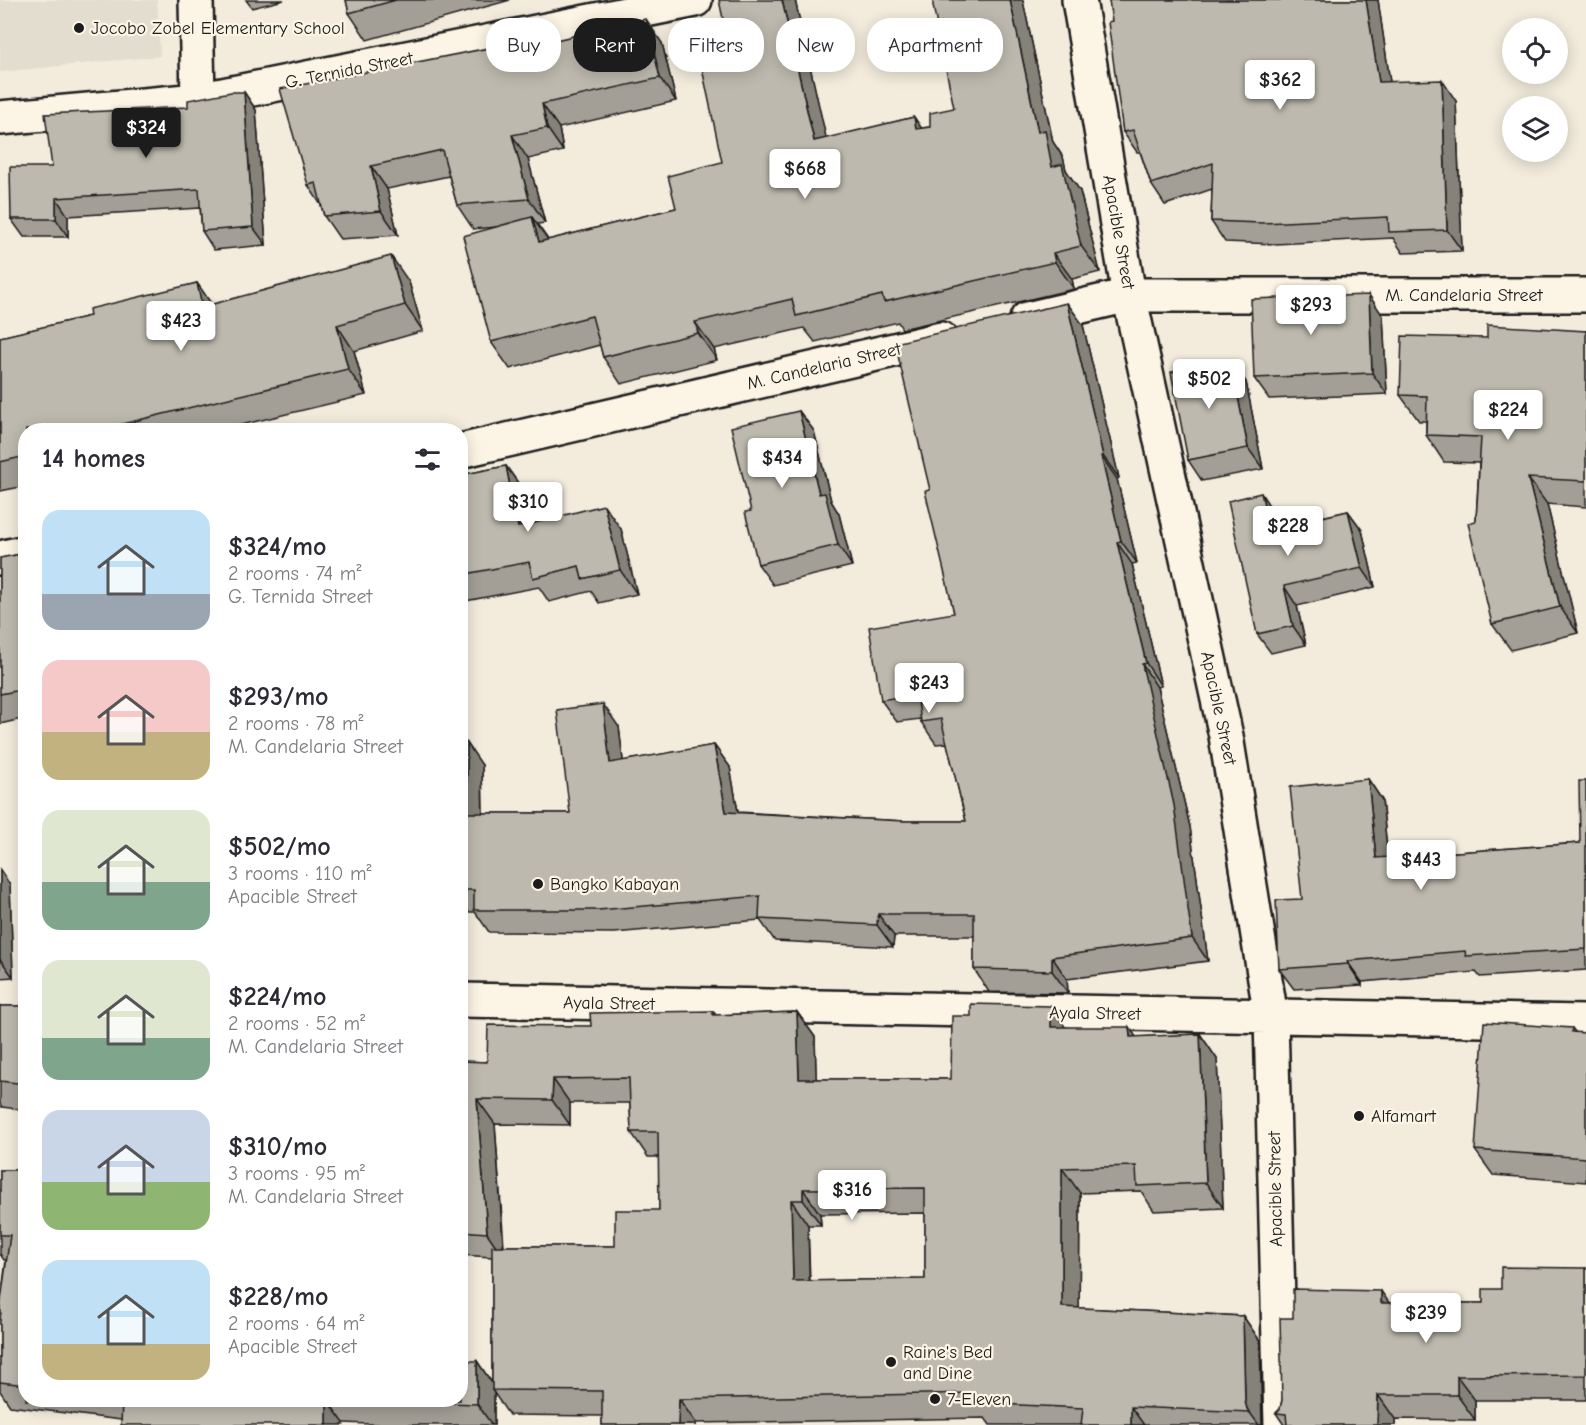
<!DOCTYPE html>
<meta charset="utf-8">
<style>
:root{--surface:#fff;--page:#f2f2f3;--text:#2b2b33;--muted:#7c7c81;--accent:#1c1c1c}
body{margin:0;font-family:"Comic Neue",sans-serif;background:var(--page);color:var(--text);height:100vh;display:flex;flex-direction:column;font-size:22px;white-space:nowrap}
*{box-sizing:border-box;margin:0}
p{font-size:20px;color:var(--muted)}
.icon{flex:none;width:33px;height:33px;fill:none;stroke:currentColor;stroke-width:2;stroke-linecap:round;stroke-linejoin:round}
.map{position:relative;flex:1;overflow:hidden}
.sheet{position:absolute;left:18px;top:423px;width:450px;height:984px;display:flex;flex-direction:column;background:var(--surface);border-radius:24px;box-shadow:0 3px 15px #0003}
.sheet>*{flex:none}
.guide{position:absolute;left:486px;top:18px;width:570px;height:54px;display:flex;gap:12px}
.controls{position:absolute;left:1502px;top:18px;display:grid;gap:12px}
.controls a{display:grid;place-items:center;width:66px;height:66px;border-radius:50%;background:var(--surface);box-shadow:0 3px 15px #0003;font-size:30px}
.price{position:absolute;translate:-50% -51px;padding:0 14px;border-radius:6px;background:#fff;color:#222;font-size:20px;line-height:39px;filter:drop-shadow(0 2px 3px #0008)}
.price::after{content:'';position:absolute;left:50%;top:36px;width:18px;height:14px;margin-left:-9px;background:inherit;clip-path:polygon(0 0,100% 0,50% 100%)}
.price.active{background:var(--accent);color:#fff}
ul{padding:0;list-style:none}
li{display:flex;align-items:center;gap:18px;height:150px;padding:0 24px}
li span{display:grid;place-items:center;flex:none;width:168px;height:120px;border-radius:18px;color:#555}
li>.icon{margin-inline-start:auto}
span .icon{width:72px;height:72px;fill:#fffc;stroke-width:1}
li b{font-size:26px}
h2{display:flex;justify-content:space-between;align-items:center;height:72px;padding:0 24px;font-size:26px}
.tag{padding:0 21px;border-radius:24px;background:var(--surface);box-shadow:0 3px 15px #0003;font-size:21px;line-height:54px}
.tag.active{background:var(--accent);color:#fff}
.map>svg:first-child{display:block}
</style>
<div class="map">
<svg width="1586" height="1425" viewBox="0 0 1586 1425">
<rect width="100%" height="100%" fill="#f3ecdd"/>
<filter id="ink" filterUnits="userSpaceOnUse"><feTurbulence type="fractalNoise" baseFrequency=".0167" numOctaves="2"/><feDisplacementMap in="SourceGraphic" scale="12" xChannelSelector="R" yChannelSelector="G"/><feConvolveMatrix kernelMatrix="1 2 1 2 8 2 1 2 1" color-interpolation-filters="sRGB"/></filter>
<g filter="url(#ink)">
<path fill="#e3ddcf" d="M0,0H157L160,56L0,72Z"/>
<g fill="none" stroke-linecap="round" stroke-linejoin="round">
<defs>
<path id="street" d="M196,0L198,100
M0,118L198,100L695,0
M1027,319L1129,295H1586
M460,451L941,339
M0,558L26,552"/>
<path id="secondary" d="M1079,0L1129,295L1226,736L1271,1017"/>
<path id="primary" d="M460,1000L1586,1022
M1271,1017L1281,1425"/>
</defs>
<use href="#street" stroke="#1c1c1c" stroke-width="38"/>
<use href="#secondary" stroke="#1c1c1c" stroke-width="38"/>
<use href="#primary" stroke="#1c1c1c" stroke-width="38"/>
<use href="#street" stroke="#fcf5e5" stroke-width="33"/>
<use href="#secondary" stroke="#fcf5e5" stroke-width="33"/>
<use href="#primary" stroke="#fcf5e5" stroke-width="33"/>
</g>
<path fill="#a39f96" stroke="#1c1c1c" stroke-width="1.5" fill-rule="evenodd" d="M246,0H284L252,8Z
M346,0H510L367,40L349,13Z
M795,0L826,139L914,117L921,128L930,127L954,108L1023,1L1053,142L1063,157L1066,170L1080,191L1100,272L1072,279L1074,289L902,329L898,322L815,342L804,328L714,349L717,360L621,384L603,357L600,345L510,369L491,342L496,227L473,229L457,205L449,176L387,189L398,235L340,239L324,216L321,205L308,185L533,45L662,43L676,101L559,128L563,151L528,159L545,223L537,224L548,240L676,208L722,162L729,47Z
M1109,0H1378L1390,82L1456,101L1462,251L1403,253L1393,238L1275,244L1225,242L1211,221L1212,189L1165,205L1151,184L1140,152H1137L1123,132L1112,21Z
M244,92L256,110L266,245L214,250L202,231L200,208L68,216V237H24L11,219L52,167L188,107Z
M409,282L423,331L354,351L366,395L220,430H26V486L0,491V337L90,316L197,283L211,304Z
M1067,303L1083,325L1119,478L1117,479L1137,563L1132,564L1161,686L1157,687L1190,827L1208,961L1067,979L1068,993L989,992L974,969V936H894L893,947L775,941L760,920L614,933L489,932L475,912H460V743L482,765L483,813H570L619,727L623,761L714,745L730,767L738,812L905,821H966L947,743L936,744L921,722L920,719L897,722L881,700L954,613L930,490Z
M1383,316L1387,394L1269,399L1254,378Z
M1586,331V507L1547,504L1578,633L1511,650L1492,624L1476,521L1479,463L1444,462L1426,435V421H1419L1400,395L1487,338Z
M1231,361L1246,382L1263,469L1202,481L1188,460Z
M799,411L814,431L831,501L839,514L852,566L773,585L758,564L751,511Z
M506,466L523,490L529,524L621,529L637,594L599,603L591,591L549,602L539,587L460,602V475Z
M1348,511L1362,530L1375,587L1297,606L1306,645L1271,653L1257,634L1274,513L1278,527Z
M26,553V718L0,724V558Z
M1368,779L1382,800L1388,857L1580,843L1586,781V970L1480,977L1476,972L1362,982V985L1294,989L1279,969L1302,899Z
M0,870L10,885L13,977L0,978Z
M0,1006H26V1110L2,1107L0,1104Z
M713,1011L716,1015L797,1012L815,1037L816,1079H951L1066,1027L1136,1037L1200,1034L1217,1059L1223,1208L1154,1211L1141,1191L1080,1193L1079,1308L1243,1316L1260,1341L1262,1425H990L985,1418L696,1423V1425H602V1416L509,1415L494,1393V1425H393L344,1423L121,1420L10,1406L0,1391V1321L1,1313L0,1308L6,1260H4L0,1254V1170H26V1400H460L477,1361L492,1383V1257L460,1255V1061L487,1062L591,1026ZM570,1103H630L631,1132L648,1157H659V1210L615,1246H504L495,1124L570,1125ZM925,1213V1279L810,1281L808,1225H821L820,1214Z
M1572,1028L1576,1033H1586V1182L1493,1175L1475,1150Z
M1586,1268V1400H1475V1420L1395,1419V1425H1284L1276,1413L1280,1409L1282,1400L1293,1318L1389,1303H1483L1501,1289Z"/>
<path fill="#85827a" stroke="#1c1c1c" stroke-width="1.5" d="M782,0H795L833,168L814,141Z
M1010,0H1022L1023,1L1053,142L1063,157L1066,170L1080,191L1100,272L1081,246L1052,167L1038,132Z
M1366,0H1378L1393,103L1379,82Z
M646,19L662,43L676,101L660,78Z
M1442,80L1456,101L1462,251L1447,230Z
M244,92L256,110L266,245L253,227Z
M542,104L559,128L563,151L547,128Z
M914,117L932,144L916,129Z
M512,135L528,159L545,223L529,199Z
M371,166L387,189L398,235L381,211Z
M56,198L68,216V237L56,219Z
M532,217L551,244L539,242Z
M1053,253L1072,279L1074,289L1055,262Z
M391,256L409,282L423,331L405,305Z
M197,283L215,309L202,307Z
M1369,295L1383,316L1387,394L1372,373Z
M1067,303L1083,325L1119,478L1103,456Z
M695,322L714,349L717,360L698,333Z
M337,325L354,351L366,395L348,369Z
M1231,361L1246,382L1263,469L1248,448Z
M799,411L814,431L831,501L839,514L852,566L838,545L819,494Z
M1101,456L1117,479L1137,563L1121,541Z
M506,466L523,490L534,551L518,527Z
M1528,478L1547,504L1578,633L1560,607Z
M1261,493L1274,513L1283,548L1270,529Z
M604,505L621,529L637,594L620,570Z
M1348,511L1362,530L1375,587L1362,568Z
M1117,542L1132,564L1161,686L1146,663Z
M1284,586L1297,606L1306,645L1293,626Z
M1142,664L1157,687L1190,827L1208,961L1192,938Z
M603,704L619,727L626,785L610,763Z
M467,743L482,765L483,835L467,813Z
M714,745L730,767L742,834L726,812Z
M1368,779L1382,800L1390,879L1376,858Z
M0,870L10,885L13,977L0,959Z
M878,914L894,936L893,947L877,925Z
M1052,957L1067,979L1068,993L1052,971Z
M1347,961L1362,982V985L1348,964Z
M1051,1006L1068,1031L1051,1027Z
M797,1012L815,1037L817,1104L799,1079Z
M1129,1027L1147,1052L1130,1037Z
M1200,1034L1217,1059L1223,1208L1206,1183Z
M553,1079L570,1103V1125L552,1100Z
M477,1099L495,1124L504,1258L487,1233Z
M1062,1168L1080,1193L1079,1332L1062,1307Z
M803,1189L820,1214L821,1225L803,1200Z
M791,1200L808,1225L810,1306L793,1281Z
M1381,1291L1398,1316L1381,1303Z
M1243,1316L1260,1341L1262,1425H1259L1247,1409L1245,1401Z
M477,1361L494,1386L492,1390L494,1393V1425H492L477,1404Z
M1457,1376L1475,1400V1420L1457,1395Z
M1378,1395L1395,1419V1425H1377Z
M679,1399L696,1423V1425H678Z
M327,1400L344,1423V1425H327Z
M1131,1407L1144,1425H1131Z"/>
<path fill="#beb9ae" stroke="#1c1c1c" stroke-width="1.5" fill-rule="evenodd" d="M346,0H396L349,13Z
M719,0H782L814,141L914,117L916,129L930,127V113L954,108L933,6V0H1010L1038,132L1045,130L1052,167L1062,164L1081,246L1053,253L1055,262L884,302L882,295L796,316L792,299L695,322L698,333L603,357L592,316L491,342L463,236L532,217L539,242L676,208L668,176L722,162L699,54L729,47Z
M1109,0H1366L1379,82L1442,80L1447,230L1389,232L1388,217L1261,223L1211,221L1213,163L1151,184L1133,130L1123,132L1108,22L1112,21Z
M646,19L660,78L542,104L547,128L512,135L529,199L457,205L442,150L371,166L381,211L324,216L316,183L308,185L280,89L529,40L530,46Z
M231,92H244L253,227L202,231L199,189L56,198V219H11L10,167H52L45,114L188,107V100Z
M391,256L405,305L337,325L348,369L102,429L103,430H26V456L0,462V337L90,316L89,309L197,283L202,307Z
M1369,295L1372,373L1254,378L1251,299Z
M1067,303L1103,456H1101L1121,541L1117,542L1146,663L1142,664L1174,805L1192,938L1052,957V971L974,969V914H878L877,925L759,919L760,896L598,910H474V890H460V743H467V813H570L557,710L603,704L610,763L714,745L726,812L905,821H966L941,719L921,722L917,694L881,700L869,627L954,613L925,491L930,490L895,343Z
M1487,325L1586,331V481L1528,478L1560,607L1492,624L1468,523L1476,521L1481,437L1426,435L1427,396L1400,395L1402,336L1487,338Z
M1231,361L1248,448L1188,460L1171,372Z
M799,411L819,494L825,493L838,545L758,564L745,512L751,511L731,427Z
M506,466L518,527L604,505L620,570L582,579L579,566L533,578L529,562L460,575V475Z
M1261,493L1270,529L1348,511L1362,568L1284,586L1293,626L1257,634L1228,501Z
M26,553V689L0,694V558Z
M1368,779L1376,858L1580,843L1579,781H1586V949L1466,956L1465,951L1347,961L1348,964L1279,969L1276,900L1302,899L1290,787Z
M971,1004L1051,1006V1027H1129L1130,1037L1200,1034L1206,1183L1137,1186L1136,1166L1062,1168V1307L1243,1316L1245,1401L1247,1409L1250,1412L1131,1407V1425H1081L1083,1408L975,1403V1393L679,1399L678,1425H602V1391L492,1390V1246H615V1210H659L658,1132H631L629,1078L553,1079L552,1100L477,1099L487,1233L460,1231V1061L487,1062L488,1025L591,1026L590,1013L713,1011V1015L797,1012L799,1079H951L952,1016H971ZM925,1188V1279L793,1281L791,1200H803V1189Z
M0,1006H26V1084L0,1081Z
M1484,1022L1572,1028V1032L1586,1033V1158L1475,1150Z
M0,1170H26V1385L0,1382V1321L1,1311H0V1308L10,1235H0Z
M1501,1267L1586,1268V1375L1457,1376V1395H1378L1377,1425H1287L1286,1414L1276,1413L1280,1409L1282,1400L1280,1318H1293V1289L1381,1291V1303H1483V1289H1501Z
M460,1361H477V1404L357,1400H460Z
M112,1400H327V1425H121L122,1401H112Z"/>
</g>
<g fill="#1c1c1c" stroke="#fcf5e5" stroke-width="2">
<circle cx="79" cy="28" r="6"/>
<circle cx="538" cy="884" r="6"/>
<circle cx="1359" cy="1116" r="6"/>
<circle cx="891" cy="1362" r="6"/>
<circle cx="935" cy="1399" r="6"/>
</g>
<g text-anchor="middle" stroke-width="4.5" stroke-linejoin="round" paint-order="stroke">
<g font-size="18" fill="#1c1c1c" stroke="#fcf5e5" text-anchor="start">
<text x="91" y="34">Jocobo Zobel Elementary School</text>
<text x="550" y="890">Bangko Kabayan</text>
<text x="1371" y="1122">Alfamart</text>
<text x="903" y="1358">Raine's Bed<tspan x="903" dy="21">and Dine</tspan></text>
<text x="947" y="1405">7-Eleven</text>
</g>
<g font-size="18" fill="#1c1c1c" stroke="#fcf5e5">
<text transform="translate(349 70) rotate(-11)" y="6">G. Ternida Street</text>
<text transform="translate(1119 232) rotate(80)" y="6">Apacible Street</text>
<text x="1464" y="301">M. Candelaria Street</text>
<text transform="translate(824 366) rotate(-13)" y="6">M. Candelaria Street</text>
<text transform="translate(1219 708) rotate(78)" y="6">Apacible Street</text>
<text transform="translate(609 1003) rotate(1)" y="6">Ayala Street</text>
<text transform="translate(1095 1013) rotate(1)" y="6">Ayala Street</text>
<text transform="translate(1275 1189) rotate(-91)" y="6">Apacible Street</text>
</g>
</g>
</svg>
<div class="controls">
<a><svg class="icon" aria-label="locate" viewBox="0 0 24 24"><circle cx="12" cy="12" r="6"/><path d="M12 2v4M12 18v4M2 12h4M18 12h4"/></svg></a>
<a><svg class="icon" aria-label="layers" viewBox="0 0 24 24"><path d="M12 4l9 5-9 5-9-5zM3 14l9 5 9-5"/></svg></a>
</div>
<b class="price" style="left:1280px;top:111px">$362</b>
<b class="price active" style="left:146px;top:159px">$324</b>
<b class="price" style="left:805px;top:200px">$668</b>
<b class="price" style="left:1311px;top:336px">$293</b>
<b class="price" style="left:181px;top:352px">$423</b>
<b class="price" style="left:1209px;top:410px">$502</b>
<b class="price" style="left:1508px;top:441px">$224</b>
<b class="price" style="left:782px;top:489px">$434</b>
<b class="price" style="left:528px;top:533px">$310</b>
<b class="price" style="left:1288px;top:557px">$228</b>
<b class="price" style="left:929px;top:714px">$243</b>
<b class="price" style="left:1421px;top:891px">$443</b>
<b class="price" style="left:852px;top:1221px">$316</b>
<b class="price" style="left:1426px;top:1344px">$239</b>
<div class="guide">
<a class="tag">Buy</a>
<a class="tag active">Rent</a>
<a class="tag">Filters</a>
<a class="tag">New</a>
<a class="tag">Apartment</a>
</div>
<section class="sheet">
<h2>14 homes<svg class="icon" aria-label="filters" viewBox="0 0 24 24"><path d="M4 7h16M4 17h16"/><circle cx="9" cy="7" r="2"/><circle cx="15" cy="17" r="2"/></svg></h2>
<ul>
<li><span style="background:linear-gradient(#bfe0f5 70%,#9aa5b1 0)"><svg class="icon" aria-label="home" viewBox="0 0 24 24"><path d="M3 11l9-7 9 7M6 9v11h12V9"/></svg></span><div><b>$324/mo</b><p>2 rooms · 74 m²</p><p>G. Ternida Street</p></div></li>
<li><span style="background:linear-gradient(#f6c9c9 60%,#c2b280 0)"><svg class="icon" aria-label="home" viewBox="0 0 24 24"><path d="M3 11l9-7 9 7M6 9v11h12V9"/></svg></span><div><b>$293/mo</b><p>2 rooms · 78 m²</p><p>M. Candelaria Street</p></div></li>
<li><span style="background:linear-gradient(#dfe7d0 60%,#7fa58c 0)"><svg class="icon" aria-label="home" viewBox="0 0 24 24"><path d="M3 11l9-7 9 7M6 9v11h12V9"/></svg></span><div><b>$502/mo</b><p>3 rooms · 110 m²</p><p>Apacible Street</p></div></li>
<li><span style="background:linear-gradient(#dfe7d0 65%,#7fa58c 0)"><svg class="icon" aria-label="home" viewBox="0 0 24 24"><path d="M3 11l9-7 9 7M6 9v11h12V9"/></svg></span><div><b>$224/mo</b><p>2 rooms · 52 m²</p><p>M. Candelaria Street</p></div></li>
<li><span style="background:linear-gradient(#c9d6e8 60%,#8fb573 0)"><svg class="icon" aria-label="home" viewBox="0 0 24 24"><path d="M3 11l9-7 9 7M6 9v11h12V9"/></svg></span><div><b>$310/mo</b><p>3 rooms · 95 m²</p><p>M. Candelaria Street</p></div></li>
<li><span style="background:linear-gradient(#bfe0f5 70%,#c2b280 0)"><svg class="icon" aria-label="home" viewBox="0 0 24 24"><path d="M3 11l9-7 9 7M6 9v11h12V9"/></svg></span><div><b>$228/mo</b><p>2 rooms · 64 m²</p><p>Apacible Street</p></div></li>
</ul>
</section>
</div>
